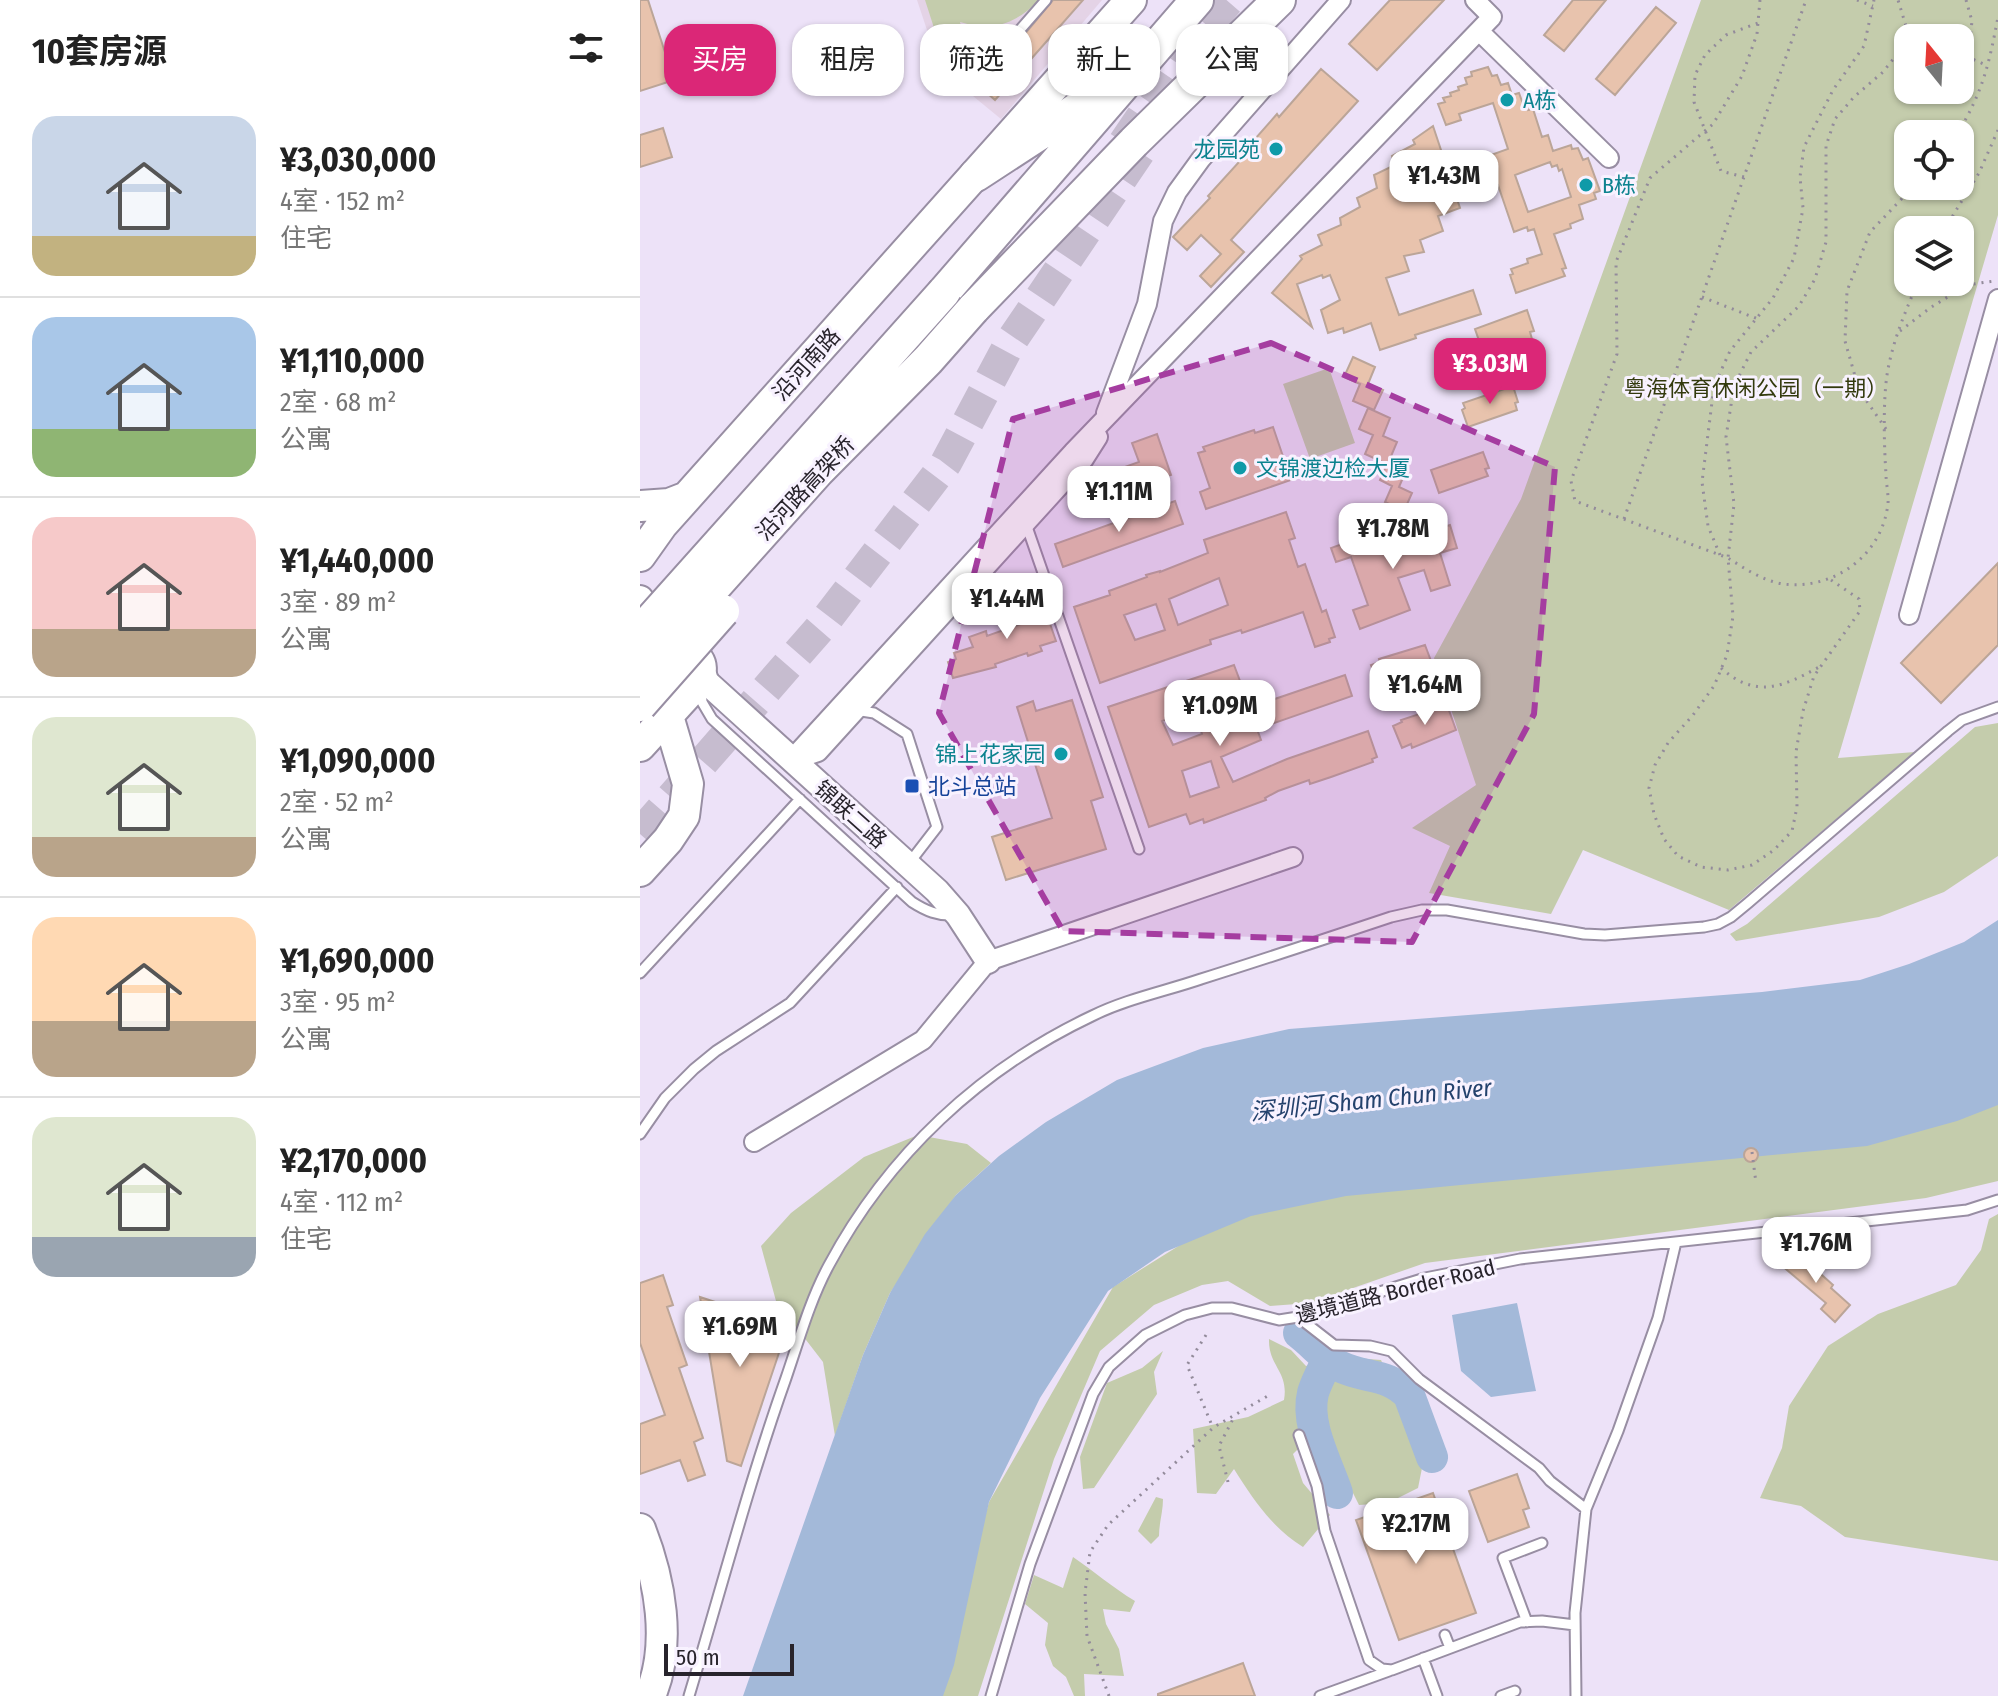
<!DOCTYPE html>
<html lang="zh">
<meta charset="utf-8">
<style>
:root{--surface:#fff;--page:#f6f6f6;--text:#222;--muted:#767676;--line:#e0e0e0;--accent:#db2777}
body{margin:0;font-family:"Fira Sans Condensed","Noto Sans SC",sans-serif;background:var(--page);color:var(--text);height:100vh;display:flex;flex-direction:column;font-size:30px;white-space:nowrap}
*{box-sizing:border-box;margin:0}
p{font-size:26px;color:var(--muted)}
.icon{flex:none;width:44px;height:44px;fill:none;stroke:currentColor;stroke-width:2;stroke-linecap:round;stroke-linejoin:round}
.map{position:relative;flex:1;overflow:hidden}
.panel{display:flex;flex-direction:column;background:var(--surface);width:640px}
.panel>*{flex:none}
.top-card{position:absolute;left:24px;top:24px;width:760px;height:72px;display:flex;gap:16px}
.needle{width:52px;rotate:342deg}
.buttons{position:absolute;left:1254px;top:24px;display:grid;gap:16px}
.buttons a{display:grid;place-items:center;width:80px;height:80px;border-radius:16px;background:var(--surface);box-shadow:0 2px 6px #0004;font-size:40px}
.scale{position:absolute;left:24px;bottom:20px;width:130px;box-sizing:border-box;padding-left:8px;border:4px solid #28242c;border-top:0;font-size:22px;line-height:28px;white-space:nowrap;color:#28242c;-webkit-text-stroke:6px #f8f2ff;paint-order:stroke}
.price{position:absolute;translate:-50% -68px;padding:0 18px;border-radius:16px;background:#fff;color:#222;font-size:26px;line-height:52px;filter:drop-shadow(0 2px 4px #0008)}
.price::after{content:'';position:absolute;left:50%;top:48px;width:24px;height:18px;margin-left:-12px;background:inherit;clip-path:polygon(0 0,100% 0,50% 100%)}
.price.on{background:var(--accent);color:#fff}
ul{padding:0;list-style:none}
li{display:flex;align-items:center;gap:24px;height:200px;padding:0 32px}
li+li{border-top:2px solid var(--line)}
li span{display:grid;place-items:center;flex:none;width:224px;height:160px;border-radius:24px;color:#555}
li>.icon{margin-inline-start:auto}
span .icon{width:96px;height:96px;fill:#fffc;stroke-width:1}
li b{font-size:34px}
h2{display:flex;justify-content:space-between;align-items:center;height:96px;padding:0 32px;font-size:34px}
.tag{padding:0 28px;border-radius:24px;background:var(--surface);box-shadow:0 2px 6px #0004;font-size:28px;line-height:72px}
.tag.on{background:var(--accent);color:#fff}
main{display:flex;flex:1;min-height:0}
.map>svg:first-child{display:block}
</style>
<main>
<section class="panel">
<h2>10套房源<svg class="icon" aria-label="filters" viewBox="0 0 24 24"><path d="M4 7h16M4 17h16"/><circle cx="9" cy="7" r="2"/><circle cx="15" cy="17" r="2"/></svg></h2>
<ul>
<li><span style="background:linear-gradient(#c9d6e8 75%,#c2b280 0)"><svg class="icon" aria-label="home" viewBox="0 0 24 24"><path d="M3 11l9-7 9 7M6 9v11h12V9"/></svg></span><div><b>¥3,030,000</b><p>4室 · 152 m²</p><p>住宅</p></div></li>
<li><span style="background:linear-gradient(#a9c7e8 70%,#8fb573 0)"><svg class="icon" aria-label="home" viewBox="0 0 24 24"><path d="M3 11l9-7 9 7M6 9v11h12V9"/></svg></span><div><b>¥1,110,000</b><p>2室 · 68 m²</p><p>公寓</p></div></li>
<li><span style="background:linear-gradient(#f6c9c9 70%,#b9a48a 0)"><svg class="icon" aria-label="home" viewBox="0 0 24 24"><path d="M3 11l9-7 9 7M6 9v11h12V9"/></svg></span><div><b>¥1,440,000</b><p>3室 · 89 m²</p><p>公寓</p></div></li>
<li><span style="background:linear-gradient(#dfe7d0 75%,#b9a48a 0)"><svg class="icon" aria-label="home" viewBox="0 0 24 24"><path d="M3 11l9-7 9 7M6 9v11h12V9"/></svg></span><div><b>¥1,090,000</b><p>2室 · 52 m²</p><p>公寓</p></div></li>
<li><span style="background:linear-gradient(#ffd9b3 65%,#b9a48a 0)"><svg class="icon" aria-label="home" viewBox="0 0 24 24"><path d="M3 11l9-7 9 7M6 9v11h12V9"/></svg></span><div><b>¥1,690,000</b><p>3室 · 95 m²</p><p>公寓</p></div></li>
<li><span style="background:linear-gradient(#dfe7d0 75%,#9aa5b1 0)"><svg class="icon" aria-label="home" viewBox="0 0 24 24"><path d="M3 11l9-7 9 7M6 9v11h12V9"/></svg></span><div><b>¥2,170,000</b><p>4室 · 112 m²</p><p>住宅</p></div></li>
</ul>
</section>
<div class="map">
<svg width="1358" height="1696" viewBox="0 0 1358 1696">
<rect width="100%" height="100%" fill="#ede2f8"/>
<path fill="#e4d3e6" d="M277,0H462L361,119L300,69Z"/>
<path fill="#c4ccac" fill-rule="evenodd" d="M285,0H399C376,24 352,32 320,22L329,54L305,62Z
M1061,0H1358V215L1198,758L1275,752L1089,910L943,850L911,914L789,893L810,846L772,828L836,785L794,658L881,499ZM1268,38H1320V90H1268ZM1268,134H1320V186H1268ZM1268,230H1320V282H1268Z
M689,368L715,443L670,459L643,384Z
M1358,723V856L1304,892L1239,917L1096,941L1090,934L1107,924L1335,727Z
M1358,1093V1181L1286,1198L785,1263L670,1303L630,1306L588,1281L562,1285L514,1305L460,1351L414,1459L338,1696H296L349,1502L473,1287L580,1220L688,1194Z
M278,1135L327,1144L351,1163L316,1195L250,1293L223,1355L195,1436L183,1362L136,1301L121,1246L151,1213L224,1157Z
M1358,1214V1561L1205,1537L1161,1506L1120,1498L1142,1448L1149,1406L1188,1346L1238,1314L1316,1285L1341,1250L1349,1219Z
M629,1339L651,1350L666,1366L702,1357L741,1360L765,1413L782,1468L778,1488L748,1503L719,1505L688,1443L667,1440L653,1454L663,1483L690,1515L663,1547C632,1528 613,1499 594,1469L576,1494L557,1493L553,1429L608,1417L644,1400C649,1371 628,1366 629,1339Z
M523,1351L514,1372L517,1394L454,1488L443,1489L440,1457L467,1383L502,1368Z
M516,1497L523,1499C523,1512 519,1523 519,1536L511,1544L498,1531Z
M433,1557C454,1571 473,1588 495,1601L490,1612L463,1609L466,1624L479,1649L484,1676L444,1674L445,1696H434L426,1677L413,1666L405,1645L408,1623L385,1604L394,1575L423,1588Z"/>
<path fill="#a3b9d9" d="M1358,920V1105L1317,1121L1227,1146L706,1196L611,1216L525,1252L468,1291L400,1398L349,1502L314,1665L303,1696H103L223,1355L250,1293L285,1234L316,1195L359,1156L406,1122L477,1080L563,1048L649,1029L1122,992L1220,980L1269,964L1324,942Z
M877,1303L896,1391L851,1397L821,1371L812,1315Z"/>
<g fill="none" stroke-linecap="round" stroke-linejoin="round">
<path stroke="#a3b9d9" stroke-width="32" d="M659,1333C671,1342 687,1360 699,1366C725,1379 747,1372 769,1395L792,1457
M688,1357C684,1369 676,1382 673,1393C665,1424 687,1463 697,1493"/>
</g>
<path fill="#e8c3ad" stroke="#bba598" stroke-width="2" fill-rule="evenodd" d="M0,0H8L34,80L0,91Z
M413,0H443L355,100L337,84L348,71L356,69Z
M750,0H804L737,70L709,44Z
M933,0H966L924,51L904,35Z
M1016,7L1036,23L975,95L956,79Z
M848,67L852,76L857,75L861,85L868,83L872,95L879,93L883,104L886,103L888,110L893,109L902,137L908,135L913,151L931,145L932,149L938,148L943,160L948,158L960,191L954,193L956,199L939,205L943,219L930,224L931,228L914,234L926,268L922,269L925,276L876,293L870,275L873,274L871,269L888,263L887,259L902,254L894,229L888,231L887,227L874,232L858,185L817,199L820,208L798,216L803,231L780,240L784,252L764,256L769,271L746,278L759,315L833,290L841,314L775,335L776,338L740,350L731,323L704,333L703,328L688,333L681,310L700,300L690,275L683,278L682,275L657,284L672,327L632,293L662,259L660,256L682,245L678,235L701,225L700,218L720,207L717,198L737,188L734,175L755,165L752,156L775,144L773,140L793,126L809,174L826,164L868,149L853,103L819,114L821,120L806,125L798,104L805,102L803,98L811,96L810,93L819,90L818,87L827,84L825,78L832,76L831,72ZM910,162L912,167L917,165L919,171L922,169L931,197L888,212L875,175Z
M681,69L718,101L591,240L604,252L571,287L560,276L581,254L561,235L547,250L533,237L570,198L568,196L610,150L607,148L637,114L639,117Z
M23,128L32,157L0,167V135Z
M887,310L894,331L890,332L892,339L844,355L835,329Z
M713,357L735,367L728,384L743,390L734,410L713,401L720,384L704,377Z
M873,386L878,402L875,403L877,410L828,427L822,410L825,408L823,403Z
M728,408L750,418L743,436L757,442L749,461L767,468L759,487L772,493L764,511L745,502L752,486L740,480L747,464L725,454L733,435L719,429Z
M633,427L651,480L566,509L560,492L570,488L558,453L565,451L563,447L614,430L615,433Z
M517,434L531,475L462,499L454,478L499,462L492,443Z
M843,452L849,468L845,469L848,476L799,493L791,470Z
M535,501L543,524L423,567L415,544Z
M646,512L655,538L649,540L658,567L665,564L682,612L686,610L695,637L689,639L690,642L675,647L663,612L602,633L601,630L570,640L571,644L460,683L434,607L470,595L469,591L507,577L506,575L520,571V572L568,553L564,540ZM579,578L588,605L538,625L529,599ZM516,604L525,630L495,640L484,615Z
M810,525L817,548L800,553L810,585L791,591L784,570L758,578L770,610L720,629L713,610L728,605L711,557L696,562L691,548L743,529L752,554L788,542L785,533Z
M1358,563V645L1301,703L1261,663Z
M400,595L416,641L400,646L402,651L388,656L387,653L355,664L356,667L313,678L308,662L316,659L314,653L333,647L329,637L346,631L347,636L381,624L374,604Z
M785,645L794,669L750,688L749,684L740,687L731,665L740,662L739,659Z
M594,665L603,689L567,704L575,730L628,709L626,702L705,675L712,696L617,729L621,740L581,757L593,782L647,759L728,731L737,757L732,759L733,762L691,777L670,784L669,780L638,791L625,798L626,800L564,823L563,819L550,824L546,814L509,827L468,707ZM554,709L562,734L533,745L522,721ZM571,761L579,787L550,797L542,771Z
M432,700L463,797L451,801L466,849L366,880L352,837L412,818L377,707L393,701L396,711Z
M807,705L816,730L772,748L771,744L762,748L753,726L762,722L761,720Z
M1104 1155a7 7 0 1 1 14 0a7 7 0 1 1-14 0Z
M1154,1250L1193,1285L1191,1288L1210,1305L1195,1322L1181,1309L1186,1303L1141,1265Z
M23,1275L33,1305L27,1307L47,1365L39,1368L63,1438L54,1442L65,1475L48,1481L40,1460L0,1474V1424L25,1415L0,1343V1283Z
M60,1297L148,1326L101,1466L87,1461Z
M877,1474L889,1508L883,1510L889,1527L848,1542L829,1491Z
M793,1493L836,1613L759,1640L716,1520Z
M603,1663L615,1696H518V1694Z"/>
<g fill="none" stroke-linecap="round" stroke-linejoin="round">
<path stroke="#c6bccf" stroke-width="32" stroke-dasharray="32 16" stroke-linecap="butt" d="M484,143L551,44L589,0
M0,834L180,628L306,463L370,343L502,148"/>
<defs>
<path id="service" d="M350,64L406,0
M386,524L499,849
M61,689L62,702L72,719L272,902C286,911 298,916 314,915
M215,710L234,713L267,734L297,827L270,862
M0,973L160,799
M0,1134L25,1098L54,1069L76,1051L150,1003L257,887
M658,1317L694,1345L730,1346L751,1351L779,1379L899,1468L910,1481L946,1509L935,1613L936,1696
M659,1435L677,1486L685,1531L729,1660L742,1669L752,1670L880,1622L902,1621L935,1625
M946,1509L978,1431L1018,1318L1036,1242
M887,1622L863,1558L902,1543
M805,1635L810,1648
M783,1658L797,1696
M49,1696C81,1590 109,1482 146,1378C159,1340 170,1300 189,1265C248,1155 340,1069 452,1016C486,999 526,991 561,979C625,959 688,938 751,917L782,910H807L944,934L965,935L1064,927L1078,924L1091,917L1108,903L1308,731L1322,720L1358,707
M351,1696L390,1564L453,1394L469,1367L505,1335L545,1315L572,1308H592L639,1320L658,1317L785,1278L880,1259L1327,1210L1358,1200
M680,1696L749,1671
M861,1696L875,1691"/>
<path id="minor" d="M839,31L969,158
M466,413L507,304L523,221L537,192L561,159L701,0
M1269,615L1358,299
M151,760L433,452L852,17L835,0
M154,760L178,752L444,459L458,437
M114,1142L283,1040L348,961L653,857"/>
<path id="tertiary" d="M62,678L297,891L318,915L348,961"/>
<path id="secondary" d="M0,599C15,620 49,641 60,659C64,665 63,671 62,678L55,680L43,678"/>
<path id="primary" d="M0,506L29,504L47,497
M0,556L22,525L491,0
M0,679L25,706L48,784L44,816L28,840L0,871
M0,746L62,678
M0,1529C20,1580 32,1644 10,1696"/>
<path id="trunk" d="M336,175L468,89
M304,292L557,0
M333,309L494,142L639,0"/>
</defs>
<use href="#service" stroke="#988ea3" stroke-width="13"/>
<use href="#minor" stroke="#988ea3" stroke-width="22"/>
<use href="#tertiary" stroke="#988ea3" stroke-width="28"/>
<use href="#secondary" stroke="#988ea3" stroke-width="30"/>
<use href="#primary" stroke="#988ea3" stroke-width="34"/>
<use href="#trunk" stroke="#988ea3" stroke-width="36"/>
<path stroke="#938b9b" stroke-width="3" stroke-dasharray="2 6" stroke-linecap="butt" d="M1120,0L1117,34L1102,76L1073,124L1010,178L976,262L977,354L931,481L935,501L1088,558C1104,568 1123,581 1143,584C1191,590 1238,559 1247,510C1250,499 1246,485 1246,474C1244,446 1243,402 1247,375C1252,343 1265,312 1278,282
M1217,0L1233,6
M1326,0L1332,21L1328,57L1348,66
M1317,134C1343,92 1349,64 1358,17
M1104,177L1081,171L1054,102L1055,75L1065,55L1086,35L1118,23
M1304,230L1339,173L1358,130
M1062,297L1118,319
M1260,331L1290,308L1327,285L1354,281
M1246,429L1219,390L1205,341L1207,291L1230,232L1274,186
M984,519L1166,0
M1080,555L1068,526L1062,482L1074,386L1090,351L1133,298L1154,258L1163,208L1160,177L1164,147L1193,90L1224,46L1234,0
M1191,580L1219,599L1220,611L1174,676L1163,711L1156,752L1157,807L1152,831L1134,850L1112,865L1088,870L1061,867L1038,856L1024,839L1014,814L1009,788L1015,765L1028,743L1053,715L1074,686L1087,655L1093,616L1088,558L1094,504L1086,437L1094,386L1111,352L1159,306L1175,279L1186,242V146L1195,119L1214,97L1243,72L1262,48L1266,26L1258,0
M1081,668C1116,699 1143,687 1179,667
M1112,1152L1116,1183
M566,1335L547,1365L573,1428
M588,1482L579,1446L594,1417
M469,1696L447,1636L445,1593L450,1552L468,1525L574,1427L631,1394"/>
<use href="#service" stroke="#fff" stroke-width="9"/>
<use href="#minor" stroke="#fff" stroke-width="18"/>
<use href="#tertiary" stroke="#fff" stroke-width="24"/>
<use href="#secondary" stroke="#fff" stroke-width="26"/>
<use href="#primary" stroke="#fff" stroke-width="30"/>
<use href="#trunk" stroke="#fff" stroke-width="32"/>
<defs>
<path id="trunk-bridge" d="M0,632L304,292
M0,670L178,471L288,360L333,309
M0,705L83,611"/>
</defs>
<use href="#trunk-bridge" stroke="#988ea3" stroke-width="36" stroke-linecap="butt"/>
<use href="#trunk-bridge" stroke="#fff" stroke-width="32"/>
</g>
<path fill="#a53da0" fill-opacity="0.2" stroke="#a53da0" stroke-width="6" stroke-dasharray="16 10" stroke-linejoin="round" d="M631,343L915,467L894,714L772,942L423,931L299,713L373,419Z"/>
<g fill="#0f9aa8" stroke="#f8f2ff" stroke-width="3">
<circle cx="867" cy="100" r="8"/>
<circle cx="636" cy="149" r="8"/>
<circle cx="946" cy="185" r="8"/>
<circle cx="600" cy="468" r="8"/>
<circle cx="421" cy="754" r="8"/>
</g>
<rect fill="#1a4fb4" stroke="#f8f2ff" stroke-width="3" x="264" y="778" width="16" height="16" rx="4"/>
<g text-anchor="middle" stroke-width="6" stroke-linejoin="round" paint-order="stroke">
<g font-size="22" fill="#0d838f" stroke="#f8f2ff" text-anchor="start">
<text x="883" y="108">A栋</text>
<text x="620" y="157" text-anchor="end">龙园苑</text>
<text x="962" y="193">B栋</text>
<text x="616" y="476">文锦渡边检大厦</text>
<text x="405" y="762" text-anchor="end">锦上花家园</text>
</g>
<g font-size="22" fill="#28242c" stroke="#f8f2ff">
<text transform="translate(166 364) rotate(-48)" y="8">沿河南路</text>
<text transform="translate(165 488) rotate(-47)" y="8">沿河路高架桥</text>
<text transform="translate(211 814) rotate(42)" y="8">锦联二路</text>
<text transform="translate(755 1291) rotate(-14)" y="8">邊境道路 Border Road</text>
</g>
<g font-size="22" fill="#333a0e" stroke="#f8f2ff">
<text x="1116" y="396">粤海体育休闲公园（一期）</text>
</g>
<g font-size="22" fill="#164399" stroke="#f8f2ff" text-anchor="start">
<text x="288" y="794">北斗总站</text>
</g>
<g font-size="24" font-style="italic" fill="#24426d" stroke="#f8f2ff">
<text transform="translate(731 1100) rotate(-6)" y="8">深圳河 Sham Chun River</text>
</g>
</g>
</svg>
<div class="buttons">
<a><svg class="needle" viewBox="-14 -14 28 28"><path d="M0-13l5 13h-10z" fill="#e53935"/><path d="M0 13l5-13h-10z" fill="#767676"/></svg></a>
<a><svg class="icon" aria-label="locate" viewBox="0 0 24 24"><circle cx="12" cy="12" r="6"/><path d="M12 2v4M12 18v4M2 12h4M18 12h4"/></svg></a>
<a><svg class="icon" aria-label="layers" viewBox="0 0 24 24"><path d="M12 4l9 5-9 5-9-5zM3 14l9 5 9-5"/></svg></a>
</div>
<div class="scale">50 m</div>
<b class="price" style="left:804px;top:218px">¥1.43M</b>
<b class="price on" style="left:850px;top:406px">¥3.03M</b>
<b class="price" style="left:479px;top:534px">¥1.11M</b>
<b class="price" style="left:753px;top:571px">¥1.78M</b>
<b class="price" style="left:367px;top:641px">¥1.44M</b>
<b class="price" style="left:785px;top:727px">¥1.64M</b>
<b class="price" style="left:580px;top:748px">¥1.09M</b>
<b class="price" style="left:1176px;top:1285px">¥1.76M</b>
<b class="price" style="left:100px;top:1369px">¥1.69M</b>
<b class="price" style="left:776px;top:1566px">¥2.17M</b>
<div class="top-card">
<a class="tag on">买房</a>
<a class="tag">租房</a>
<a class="tag">筛选</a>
<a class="tag">新上</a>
<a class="tag">公寓</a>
</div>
</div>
</main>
